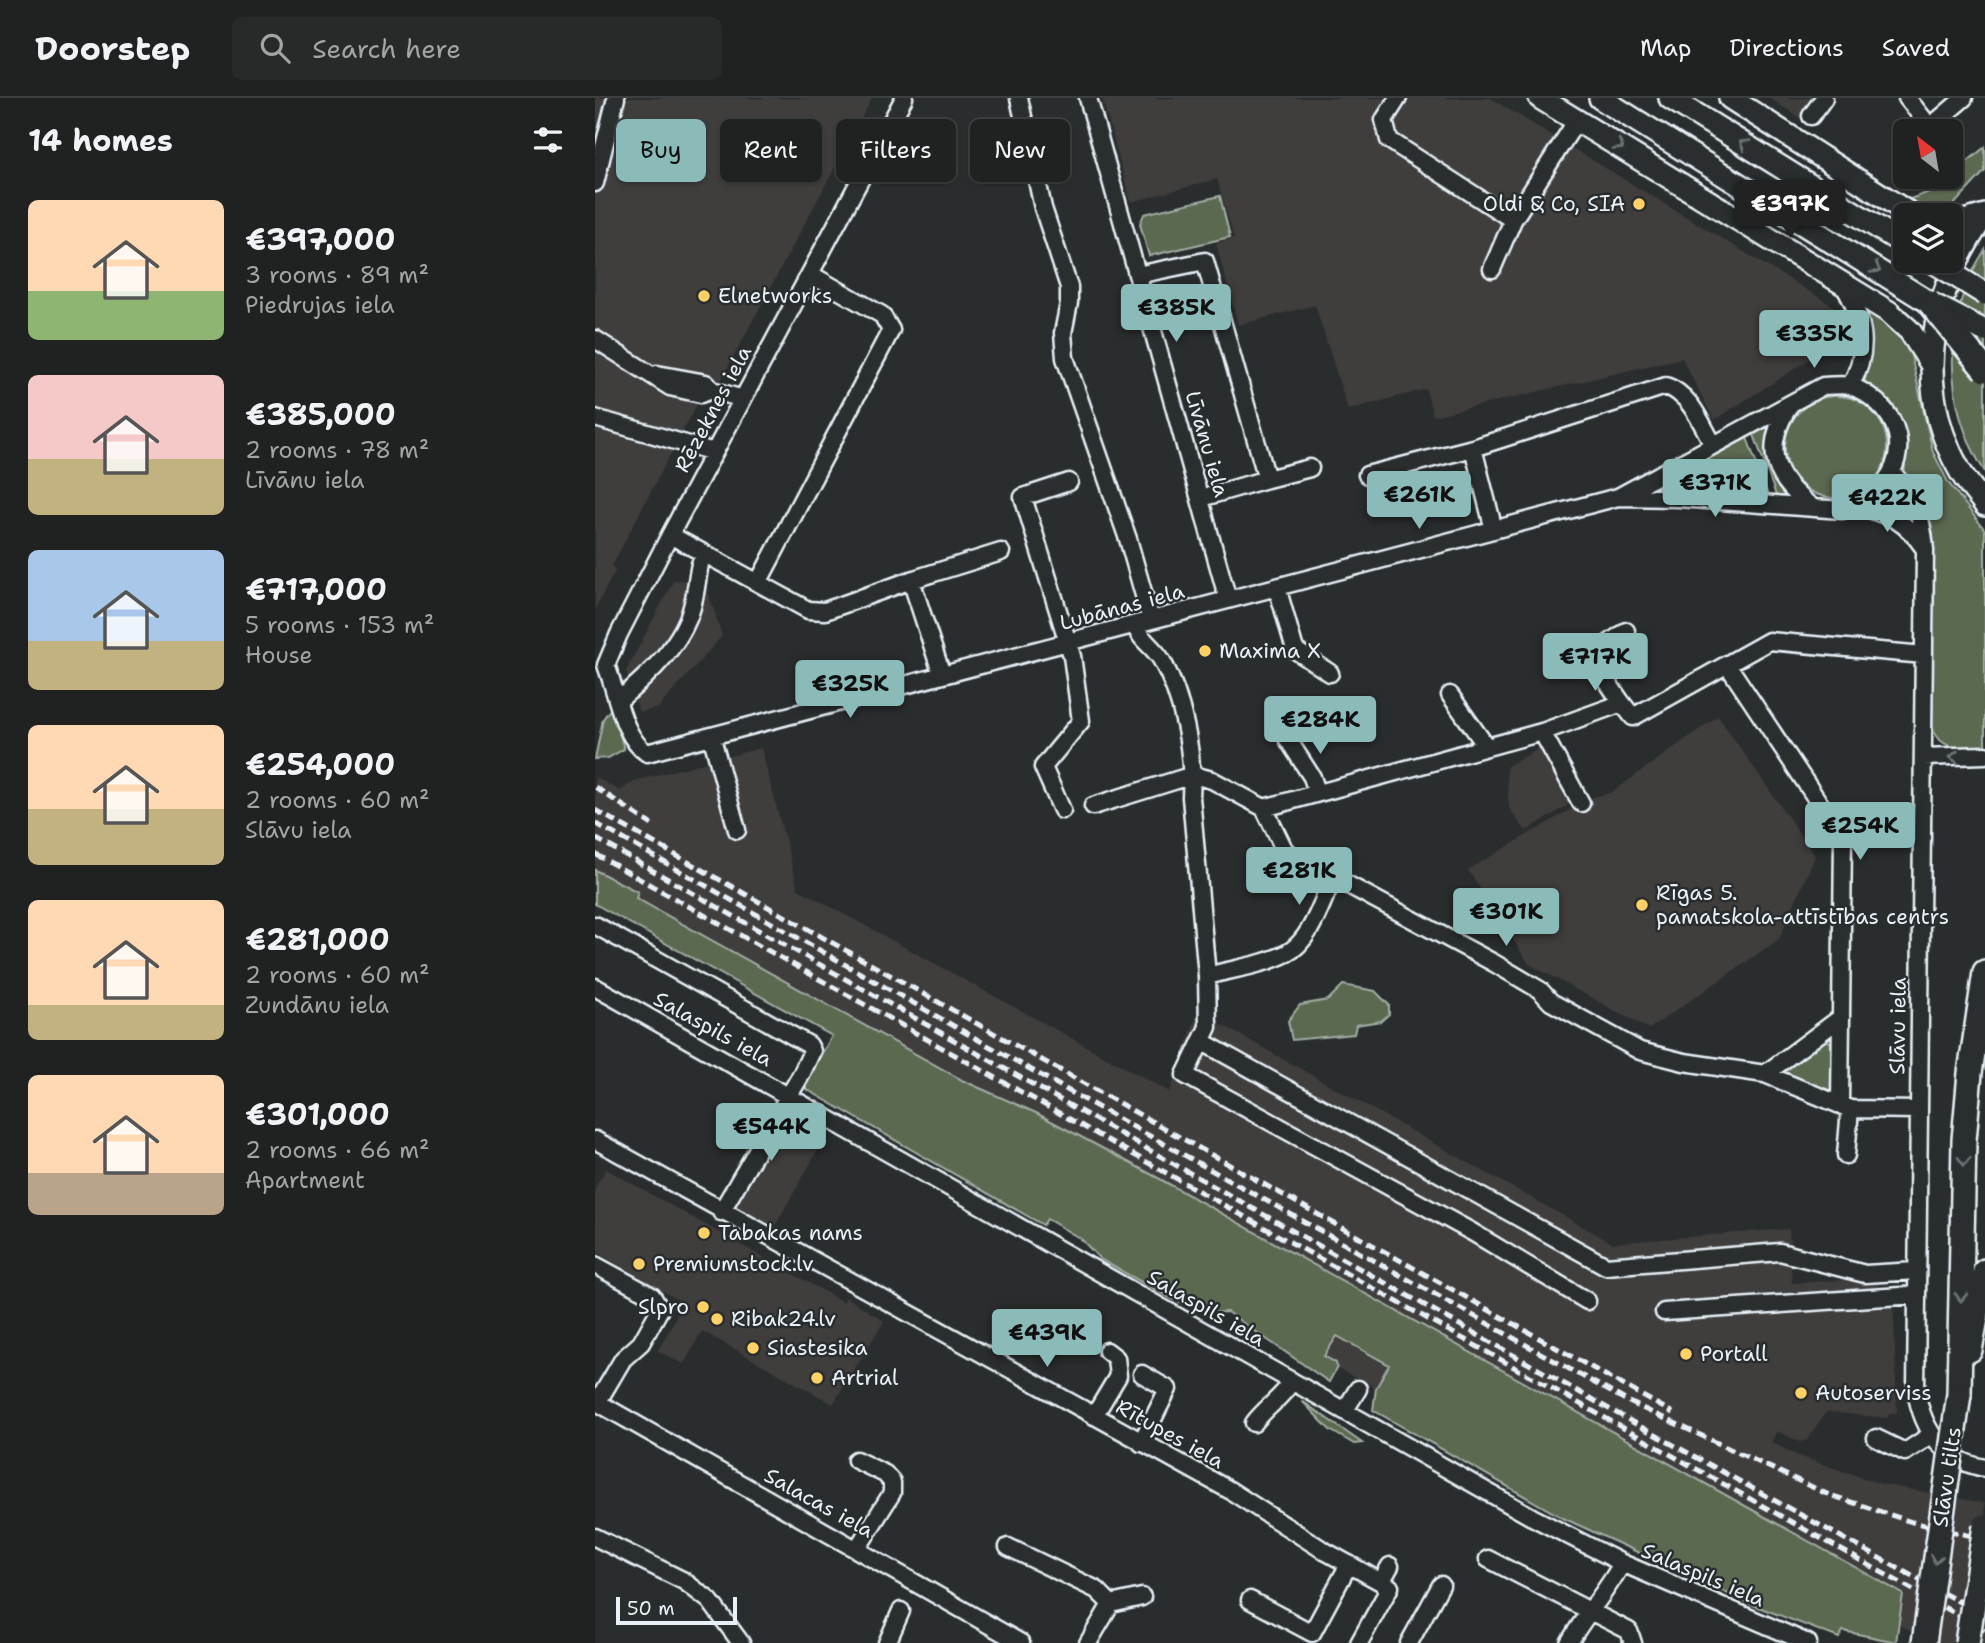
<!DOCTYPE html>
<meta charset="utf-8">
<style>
:root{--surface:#202222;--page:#282a2a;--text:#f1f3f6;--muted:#a2a4a5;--line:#3d3f40;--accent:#8bbbb9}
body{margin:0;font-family:"Shantell Sans",sans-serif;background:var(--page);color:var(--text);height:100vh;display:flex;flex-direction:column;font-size:26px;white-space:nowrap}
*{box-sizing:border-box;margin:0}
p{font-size:23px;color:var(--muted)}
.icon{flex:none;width:38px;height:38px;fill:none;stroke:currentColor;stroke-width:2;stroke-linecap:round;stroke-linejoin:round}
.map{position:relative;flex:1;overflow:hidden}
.details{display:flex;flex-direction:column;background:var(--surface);width:595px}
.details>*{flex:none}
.guide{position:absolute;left:21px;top:21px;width:665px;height:63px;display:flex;gap:14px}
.needle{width:46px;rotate:329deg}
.fabs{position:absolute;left:1298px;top:21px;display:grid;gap:14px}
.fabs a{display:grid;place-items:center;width:70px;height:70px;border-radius:10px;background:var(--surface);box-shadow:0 2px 5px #0004,0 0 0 2px var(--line);font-size:35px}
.scale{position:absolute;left:21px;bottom:18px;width:121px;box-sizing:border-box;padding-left:7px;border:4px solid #e8f1f8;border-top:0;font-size:19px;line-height:24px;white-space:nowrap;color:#e8f1f8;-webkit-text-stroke:5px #2a2d2e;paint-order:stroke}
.price{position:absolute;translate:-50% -60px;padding:0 16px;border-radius:7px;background:var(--accent);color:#111;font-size:23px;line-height:46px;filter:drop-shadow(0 2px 4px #0008)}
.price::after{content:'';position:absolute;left:50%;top:42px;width:21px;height:16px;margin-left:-10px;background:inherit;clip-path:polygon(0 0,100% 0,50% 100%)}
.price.current{background:#222;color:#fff}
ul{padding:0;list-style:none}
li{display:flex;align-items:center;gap:21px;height:175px;padding:0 28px}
li span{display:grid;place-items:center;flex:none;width:196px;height:140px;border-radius:10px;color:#555}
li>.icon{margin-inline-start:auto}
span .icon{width:84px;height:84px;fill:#fffc;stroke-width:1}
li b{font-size:30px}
h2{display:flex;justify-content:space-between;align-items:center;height:84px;padding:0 28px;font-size:30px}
.chip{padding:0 24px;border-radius:10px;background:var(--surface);box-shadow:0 2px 5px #0004,0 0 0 2px var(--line);font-size:24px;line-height:63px}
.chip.current{background:var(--accent);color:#111}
header{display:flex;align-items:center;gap:42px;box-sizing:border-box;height:98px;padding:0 35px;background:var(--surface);border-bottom:2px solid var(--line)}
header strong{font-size:33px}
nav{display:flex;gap:38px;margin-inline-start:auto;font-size:24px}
.search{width:490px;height:63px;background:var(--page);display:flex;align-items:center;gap:18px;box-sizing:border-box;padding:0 24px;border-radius:10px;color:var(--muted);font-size:26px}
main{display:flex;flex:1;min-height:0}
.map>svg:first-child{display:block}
</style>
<header>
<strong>Doorstep</strong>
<div class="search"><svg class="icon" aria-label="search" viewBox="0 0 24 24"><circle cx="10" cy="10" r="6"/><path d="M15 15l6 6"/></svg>Search here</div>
<nav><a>Map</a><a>Directions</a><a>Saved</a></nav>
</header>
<main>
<section class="details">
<h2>14 homes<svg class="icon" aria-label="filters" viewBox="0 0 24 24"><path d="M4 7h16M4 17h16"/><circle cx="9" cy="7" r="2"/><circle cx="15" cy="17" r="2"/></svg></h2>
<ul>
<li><span style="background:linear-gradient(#ffd9b3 65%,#8fb573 0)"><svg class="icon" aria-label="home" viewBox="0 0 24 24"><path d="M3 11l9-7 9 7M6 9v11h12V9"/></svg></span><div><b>€397,000</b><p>3 rooms · 89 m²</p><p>Piedrujas iela</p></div></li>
<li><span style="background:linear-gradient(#f6c9c9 60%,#c2b280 0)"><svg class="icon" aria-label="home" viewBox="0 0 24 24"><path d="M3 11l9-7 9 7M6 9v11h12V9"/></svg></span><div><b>€385,000</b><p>2 rooms · 78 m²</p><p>Līvānu iela</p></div></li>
<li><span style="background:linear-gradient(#a9c7e8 65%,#c2b280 0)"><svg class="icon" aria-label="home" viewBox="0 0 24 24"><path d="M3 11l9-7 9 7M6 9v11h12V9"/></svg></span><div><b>€717,000</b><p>5 rooms · 153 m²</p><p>House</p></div></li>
<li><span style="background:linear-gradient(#ffd9b3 60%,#c2b280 0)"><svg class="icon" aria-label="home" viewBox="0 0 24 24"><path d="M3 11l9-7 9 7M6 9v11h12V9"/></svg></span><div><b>€254,000</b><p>2 rooms · 60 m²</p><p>Slāvu iela</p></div></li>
<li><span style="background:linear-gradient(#ffd9b3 75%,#c2b280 0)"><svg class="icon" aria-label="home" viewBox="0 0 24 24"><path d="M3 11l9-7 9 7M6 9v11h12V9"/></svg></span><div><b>€281,000</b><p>2 rooms · 60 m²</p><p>Zundānu iela</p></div></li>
<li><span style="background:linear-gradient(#ffd9b3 70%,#b9a48a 0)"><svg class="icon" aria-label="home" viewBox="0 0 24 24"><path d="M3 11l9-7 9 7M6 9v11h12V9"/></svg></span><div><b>€301,000</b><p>2 rooms · 66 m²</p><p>Apartment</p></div></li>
</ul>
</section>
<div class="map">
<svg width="1390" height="1545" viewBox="0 0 1390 1545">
<rect width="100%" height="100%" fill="#2a2d2e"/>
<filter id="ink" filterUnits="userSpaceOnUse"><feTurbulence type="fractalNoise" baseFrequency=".0143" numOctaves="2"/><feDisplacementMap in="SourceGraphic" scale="14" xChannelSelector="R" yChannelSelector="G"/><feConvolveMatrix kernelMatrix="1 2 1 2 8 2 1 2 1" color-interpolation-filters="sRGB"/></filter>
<g filter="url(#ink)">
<path fill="#403d3c" d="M0,0H277L126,282L105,301L87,334L17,468L20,473L0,511Z
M507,0H895L1238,208L1255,236L1119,322L1087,260L838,318L831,291L753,312L720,207L643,227L621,145L639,140L622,81L536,104Z
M1174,0H1216L1205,20Z
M79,482L110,484L127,538L63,610L44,614L31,573Z
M1123,618L1220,758L1184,841L1054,931L934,866L873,772L995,700L1016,695Z
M166,650L203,791L575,994L602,917L620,923L1017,1145L1194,1131L1197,1185L1283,1180L1284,1190L1298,1191L1302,1315H1294L1293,1320L1231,1314L1212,1342L1205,1344L1182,1333L1176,1344L1201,1357L1286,1386L1390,1405V1545H1341L790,1275L781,1290L720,1260L237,938L0,806V679L25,693L39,683Z
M945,650L976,705L931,733L914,710L911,669Z
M180,1027L224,1050L176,1135L132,1110Z
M11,1071L248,1204L251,1199L289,1223L238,1306L107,1233L89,1266L63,1253L88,1205L0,1153V1090Z"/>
<path fill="#5b6951" stroke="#a2ada4" stroke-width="2" d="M1390,49V73L1354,112C1341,118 1326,108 1315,101L1337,93Z
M625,98L635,139L554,158L545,126L549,116Z
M1390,152V374C1348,308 1346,218 1390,152Z
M1269,210L1292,223L1313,244L1338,354L1353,384L1390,432V648L1386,649C1364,650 1346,653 1337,629L1335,429L1325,399L1310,380L1309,349L1269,286C1276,260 1278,236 1269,210Z
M1190 349a51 51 0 1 1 102 0a51 51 0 1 1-102 0Z
M1178,323L1194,399L1195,401L1182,400L1158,334Z
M1151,337L1174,400L1090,394L1079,387V374Z
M1297,388L1311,402L1320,424L1300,411L1284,408L1282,403Z
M17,609L29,651L13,660L0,661L8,621Z
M0,772L43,794L41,800L369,983L441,1015L565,1081L1308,1496L1301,1544L1248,1533L1244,1540L1158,1507L968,1420L778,1312L781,1290L794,1267L742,1238L729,1258L741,1265L742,1269L734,1284L632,1214L616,1215L577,1201L505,1161L486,1141L452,1121L448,1127L211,991V983L237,938L0,806Z
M748,887L780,893L794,907V916L786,923L761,927L759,936L697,942L693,923L705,907L733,902Z
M1231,942L1237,945V994L1231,998L1190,975L1193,969Z
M707,1303L767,1345L759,1346L735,1332Z"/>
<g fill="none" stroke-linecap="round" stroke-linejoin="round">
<defs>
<path id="minor" d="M309,0L75,437L24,536L11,567C22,594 27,639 52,655L1023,399L1083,400L1247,412C1296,399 1325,344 1283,305C1275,298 1266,291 1255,288C1247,286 1237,288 1228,288L1023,399
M424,0L448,110L474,189V205L468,235L470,260L533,441L556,522
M493,0L633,502
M803,0L789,22L794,42L918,122
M1312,0L1335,29L1369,0
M1216,18L1229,0
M0,85L21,0
M897,171L918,122L982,22
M542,177L610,163L672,381L715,370
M1249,188C1269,222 1276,252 1255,288
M0,241L75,289L106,296L117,292
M62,276L111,285L117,292L148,301
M1195,307C1167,350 1178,380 1217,409
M0,320L119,354
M878,350L899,432
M1297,374C1320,402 1327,415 1330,452L1321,1293C1328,1332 1348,1363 1390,1370
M772,377L878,350L1071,288C1095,296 1106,325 1118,346
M606,400L672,381
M1263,407C1295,418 1309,421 1329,450
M75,437L213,512L230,513L316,482L347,577
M316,482L406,454
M163,485L296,232L287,217L215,176
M682,489L700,552L735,575
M540,527C545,542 558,548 566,561C588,599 599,656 596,699L612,878L613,929L590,977L877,1134L992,1203
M1132,566L1248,741L1245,1007
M855,597L891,648
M24,602C53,578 87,546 97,509C101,495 102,480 105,466
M1027,605L995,559L1031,533
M947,634L986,705
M117,640L142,732
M692,640L717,679L722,694
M1328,659L1390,657
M498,708L598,677L617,682L669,710L690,753L899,865L945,892L956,904L1045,953L1089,964L1170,976L1255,1011L1323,1012
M669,710L947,634L1027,605L1038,619L1174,543L1329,557
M467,712L448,669L486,623L477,558L428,399L474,384
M0,827L214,947L217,953L206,977L126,1114
M612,878C637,871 669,867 692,855C716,843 727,803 738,780
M0,889L937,1419L1027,1465L1213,1545
M606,943L1011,1168L1185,1154L1270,1176L1321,1173
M1170,976L1244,921
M0,1042L636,1393L728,1452L795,1489L764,1545
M1251,1057L1255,1011
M0,1167L57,1198L65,1211L46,1245L28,1261L2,1305
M1069,1214L1321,1197
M0,1303L426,1545
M750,1312L763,1291
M499,1318L523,1278L521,1260L512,1253
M659,1325C671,1309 687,1300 697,1283
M1281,1340L1310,1354L1336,1337
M546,1345L573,1291L547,1276
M261,1362L290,1376L297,1384V1395L262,1451
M0,1439L89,1483L115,1503L146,1545
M413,1449L502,1492L516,1506L493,1545
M893,1461L1034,1533L1038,1545
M786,1484L795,1468
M655,1502L717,1535L754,1466
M516,1506L547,1499
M292,1545L306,1513
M814,1545L846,1487
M974,1545C990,1516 1012,1494 1027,1465"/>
<path id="major" d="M945,0L1294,214L1315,233L1336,266
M1005,0L1335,205
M1075,0L1311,147
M1135,0L1317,117
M1390,117C1336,192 1316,288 1365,373C1372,385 1382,396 1390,407
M1356,127L1390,117"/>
<path id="highway" d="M1375,1252L1390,1173
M1364,1296L1369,1042L1375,975L1390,874"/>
</defs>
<use href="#minor" stroke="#e8f1f8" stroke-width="21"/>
<use href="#major" stroke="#e8f1f8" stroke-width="26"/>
<use href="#highway" stroke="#e8f1f8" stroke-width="28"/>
<use href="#minor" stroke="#2a2d2e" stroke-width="16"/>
<use href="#major" stroke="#2a2d2e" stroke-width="21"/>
<use href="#highway" stroke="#2a2d2e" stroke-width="23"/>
<path stroke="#e8f1f8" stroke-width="5" stroke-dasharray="10 5" stroke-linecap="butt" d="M0,689L57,727
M0,712L1078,1315
M0,725L472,992L1032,1303L1232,1396L1317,1424L1390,1441
M0,740L1055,1334L1390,1518
M0,756L1390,1532"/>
<defs>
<path id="major-bridge" d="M1337,163L1390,196
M1335,205L1390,233"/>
<path id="highway-bridge" d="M1335,205L1390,272
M1329,1545L1364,1296
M1372,1545L1390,1428"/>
</defs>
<use href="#major-bridge" stroke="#e8f1f8" stroke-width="26" stroke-linecap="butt"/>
<use href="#highway-bridge" stroke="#e8f1f8" stroke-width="28" stroke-linecap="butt"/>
<use href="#major-bridge" stroke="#2a2d2e" stroke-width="21"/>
<use href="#highway-bridge" stroke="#2a2d2e" stroke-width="23"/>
</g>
<defs><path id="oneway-chevron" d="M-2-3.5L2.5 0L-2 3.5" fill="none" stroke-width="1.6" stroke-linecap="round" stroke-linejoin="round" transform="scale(1.75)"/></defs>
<g stroke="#6c7275">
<use href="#oneway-chevron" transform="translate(1149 46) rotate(-148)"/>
<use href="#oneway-chevron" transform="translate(1024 48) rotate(31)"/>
<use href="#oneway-chevron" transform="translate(1281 171) rotate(32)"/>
<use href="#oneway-chevron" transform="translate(1359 659) rotate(-180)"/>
<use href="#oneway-chevron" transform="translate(1369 1063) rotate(91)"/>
<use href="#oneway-chevron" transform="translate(1366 1199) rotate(91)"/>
<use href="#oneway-chevron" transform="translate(1341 1461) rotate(98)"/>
</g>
</g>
<g fill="#ffd166" stroke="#2a2d2e" stroke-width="2.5">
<circle cx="1044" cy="106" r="7"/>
<circle cx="109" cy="198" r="7"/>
<circle cx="610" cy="553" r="7"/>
<circle cx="1047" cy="807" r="7"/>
<circle cx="109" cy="1135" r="7"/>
<circle cx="44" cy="1166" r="7"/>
<circle cx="108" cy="1209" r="7"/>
<circle cx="122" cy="1221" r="7"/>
<circle cx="158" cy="1250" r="7"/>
<circle cx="1091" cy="1256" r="7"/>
<circle cx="222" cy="1280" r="7"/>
<circle cx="1206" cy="1295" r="7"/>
</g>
<g text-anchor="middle" stroke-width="5" stroke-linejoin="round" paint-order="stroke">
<g font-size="21" fill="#e8f1f8" stroke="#2a2d2e" text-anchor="start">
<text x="1030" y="113" text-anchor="end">Oldi &amp; Co, SIA</text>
<text x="123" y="205">Elnetworks</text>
<text x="624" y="560">Maxima X</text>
<text x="1061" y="802">Rīgas 5.<tspan x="1061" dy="24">pamatskola-attīstības centrs</tspan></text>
<text x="123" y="1142">Tabakas nams</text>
<text x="58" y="1173">Premiumstock.lv</text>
<text x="94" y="1216" text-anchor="end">Slpro</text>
<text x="136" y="1228">Ribak24.lv</text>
<text x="172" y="1257">Siastesika</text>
<text x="1105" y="1263">Portall</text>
<text x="236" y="1287">Artrial</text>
<text x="1220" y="1302">Autoserviss</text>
</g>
<g font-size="21" fill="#e8f1f8" stroke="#2a2d2e">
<text transform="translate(118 311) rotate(-62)" y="7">Rēzeknes iela</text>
<text transform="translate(612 346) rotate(74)" y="7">Līvānu iela</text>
<text transform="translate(527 509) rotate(-15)" y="7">Lubānas iela</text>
<text transform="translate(1303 928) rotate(-89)" y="7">Slāvu iela</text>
<text transform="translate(118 931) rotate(29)" y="7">Salaspils iela</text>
<text transform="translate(611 1210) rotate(30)" y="7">Salaspils iela</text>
<text transform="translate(575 1336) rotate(29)" y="7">Rītupes iela</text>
<text transform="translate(1352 1379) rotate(-82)" y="7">Slāvu tilts</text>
<text transform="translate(224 1405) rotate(29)" y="7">Salacas iela</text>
<text transform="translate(1108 1477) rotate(23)" y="7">Salaspils iela</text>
</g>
</g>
</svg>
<div class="fabs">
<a><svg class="needle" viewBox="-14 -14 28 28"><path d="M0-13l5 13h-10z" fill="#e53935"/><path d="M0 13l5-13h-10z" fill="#a2a4a5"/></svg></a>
<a><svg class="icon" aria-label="layers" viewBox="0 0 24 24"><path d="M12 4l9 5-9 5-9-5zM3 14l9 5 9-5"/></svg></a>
</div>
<div class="scale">50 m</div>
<b class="price current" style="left:1195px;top:142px">€397K</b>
<b class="price" style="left:581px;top:246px">€385K</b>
<b class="price" style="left:1219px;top:272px">€335K</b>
<b class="price" style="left:1120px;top:421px">€371K</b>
<b class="price" style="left:824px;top:433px">€261K</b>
<b class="price" style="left:1292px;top:436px">€422K</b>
<b class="price" style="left:1000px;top:595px">€717K</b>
<b class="price" style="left:255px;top:622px">€325K</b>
<b class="price" style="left:725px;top:658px">€284K</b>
<b class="price" style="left:1265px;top:764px">€254K</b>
<b class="price" style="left:704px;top:809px">€281K</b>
<b class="price" style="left:911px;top:850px">€301K</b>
<b class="price" style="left:176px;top:1065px">€544K</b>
<b class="price" style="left:452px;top:1271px">€439K</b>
<div class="guide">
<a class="chip current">Buy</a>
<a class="chip">Rent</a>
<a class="chip">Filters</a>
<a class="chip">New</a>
</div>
</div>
</main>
